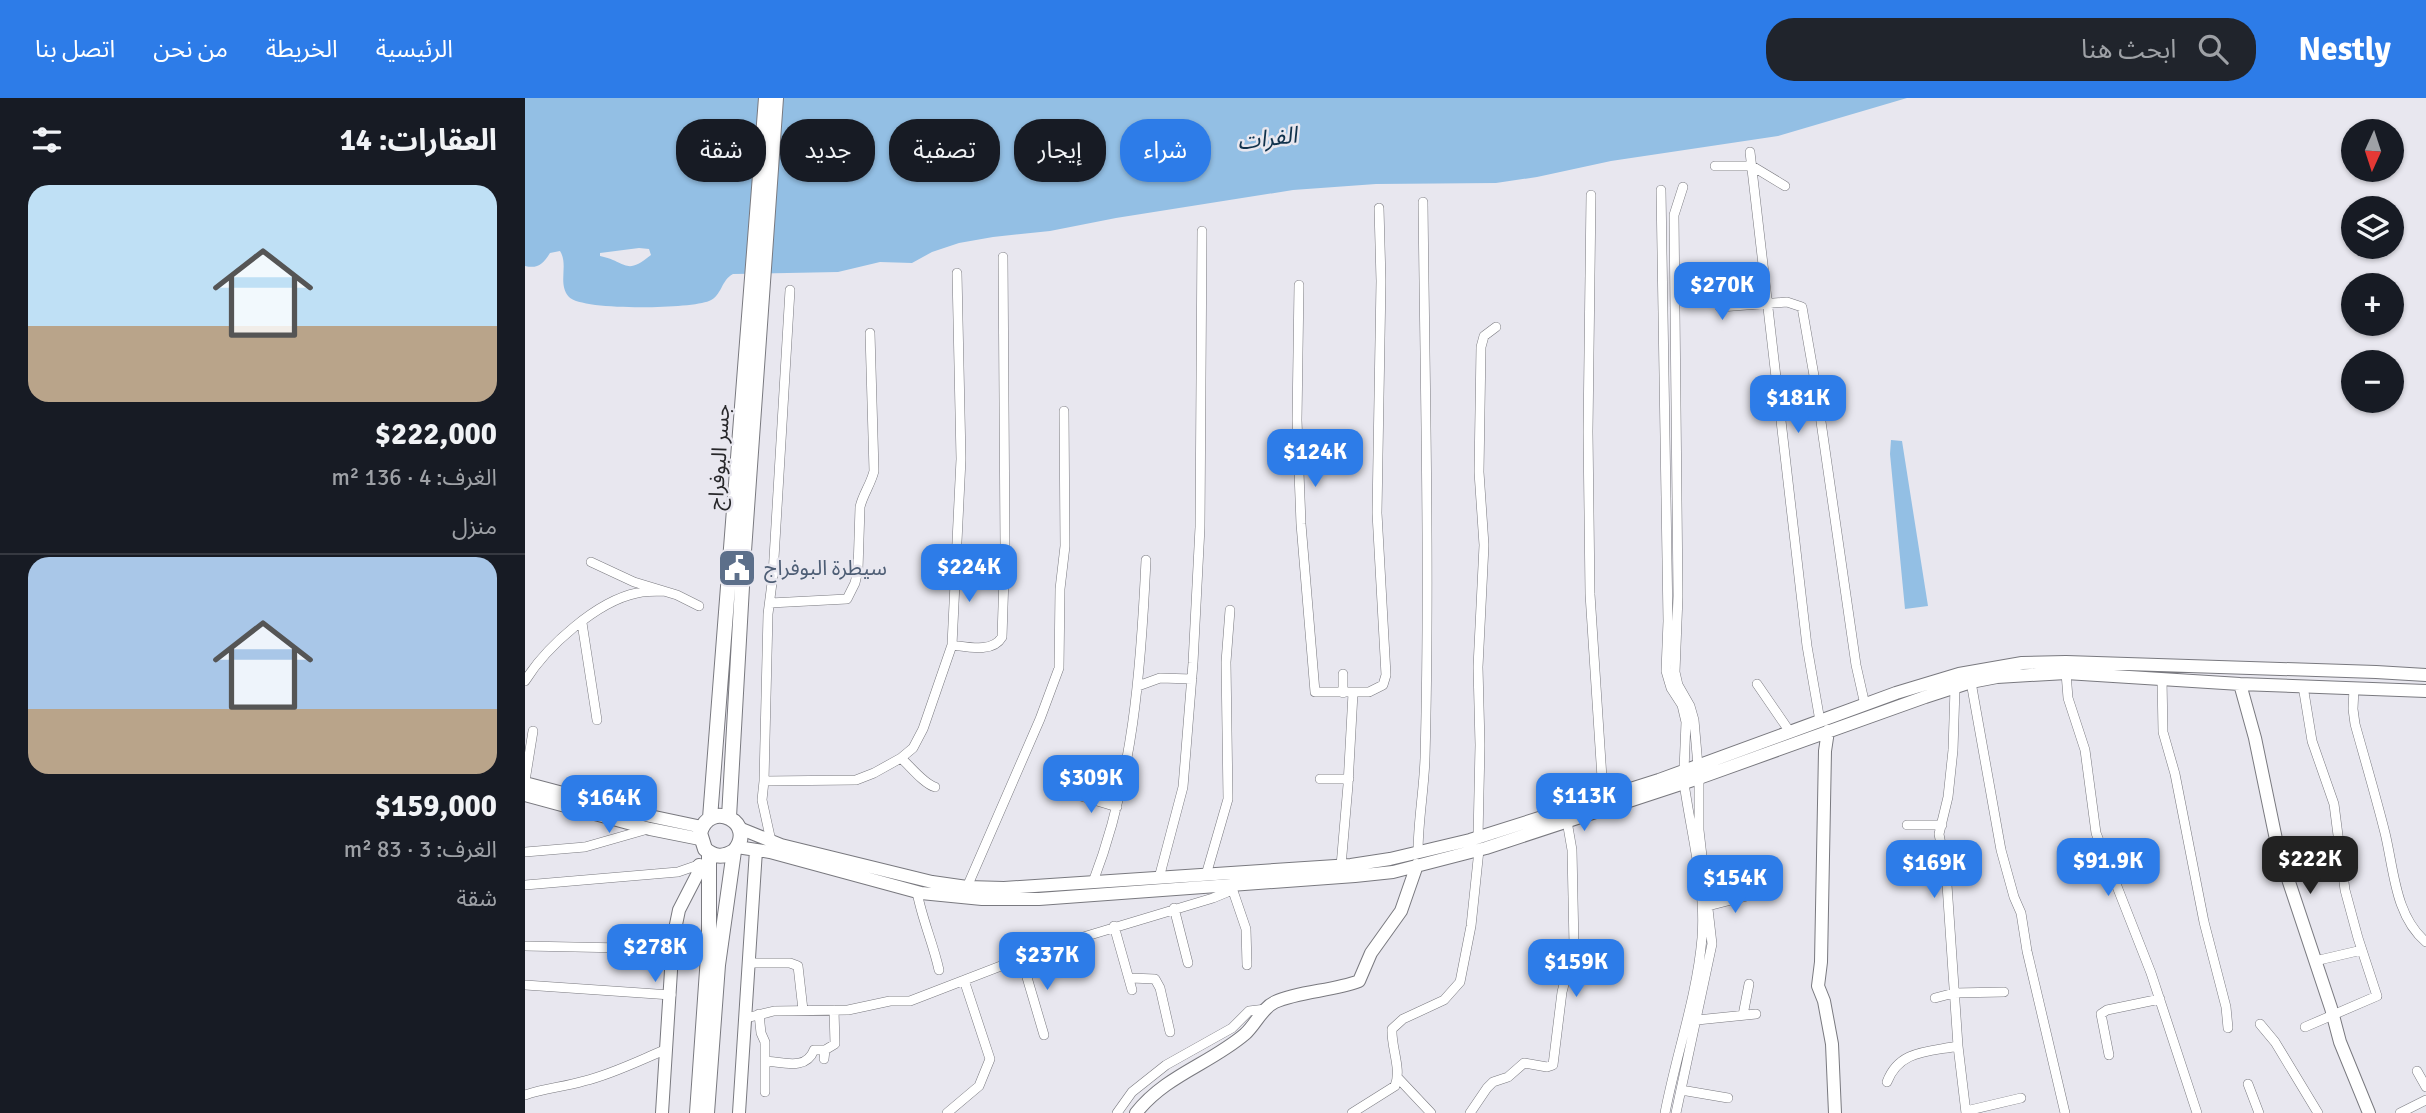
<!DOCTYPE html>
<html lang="ar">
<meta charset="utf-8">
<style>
:root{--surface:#171b24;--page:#20242c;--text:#f1f3f6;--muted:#9ea1a6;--line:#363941;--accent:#2d7ce8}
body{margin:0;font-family:Signika,"Noto Sans Arabic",sans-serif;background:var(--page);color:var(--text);direction:rtl;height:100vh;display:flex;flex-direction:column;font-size:26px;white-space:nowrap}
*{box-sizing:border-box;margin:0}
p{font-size:23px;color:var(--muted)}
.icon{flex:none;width:38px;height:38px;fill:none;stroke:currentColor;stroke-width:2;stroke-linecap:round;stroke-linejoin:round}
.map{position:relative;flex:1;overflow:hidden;direction:ltr}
.sheet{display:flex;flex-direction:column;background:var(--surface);width:525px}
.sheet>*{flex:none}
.guide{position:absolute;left:21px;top:21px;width:665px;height:63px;direction:rtl;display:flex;gap:14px}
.needle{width:46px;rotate:183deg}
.buttons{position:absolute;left:1816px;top:21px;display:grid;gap:14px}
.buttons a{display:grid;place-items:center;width:63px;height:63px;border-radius:50%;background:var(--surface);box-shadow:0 2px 5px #0004;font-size:35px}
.price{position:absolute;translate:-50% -60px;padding:0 16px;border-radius:14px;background:var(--accent);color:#fff;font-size:23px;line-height:46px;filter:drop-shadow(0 2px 4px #0008)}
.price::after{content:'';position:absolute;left:50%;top:42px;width:21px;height:16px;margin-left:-10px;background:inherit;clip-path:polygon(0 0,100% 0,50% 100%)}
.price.selected{background:#222;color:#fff}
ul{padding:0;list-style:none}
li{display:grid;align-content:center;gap:14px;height:371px;padding:0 28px}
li+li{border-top:2px solid var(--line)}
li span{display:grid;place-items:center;height:217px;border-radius:21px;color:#555}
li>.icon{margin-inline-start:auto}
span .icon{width:126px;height:126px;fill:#fffc;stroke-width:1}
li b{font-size:30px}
h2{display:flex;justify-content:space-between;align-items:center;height:84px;padding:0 28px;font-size:30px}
.chip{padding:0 24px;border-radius:28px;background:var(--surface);box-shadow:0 2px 5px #0004;font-size:24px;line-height:63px}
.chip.selected{background:var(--accent);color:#fff}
header{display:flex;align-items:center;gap:42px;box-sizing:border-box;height:98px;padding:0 35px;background:var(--accent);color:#fff}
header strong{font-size:33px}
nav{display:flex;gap:38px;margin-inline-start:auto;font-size:24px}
.search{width:490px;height:63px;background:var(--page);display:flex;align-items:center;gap:18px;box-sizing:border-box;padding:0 24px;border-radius:28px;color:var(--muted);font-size:26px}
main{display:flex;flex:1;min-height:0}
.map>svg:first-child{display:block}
</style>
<header>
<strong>Nestly</strong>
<div class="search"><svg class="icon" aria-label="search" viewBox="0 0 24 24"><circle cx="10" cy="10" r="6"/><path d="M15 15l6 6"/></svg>ابحث هنا</div>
<nav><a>الرئيسية</a><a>الخريطة</a><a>من نحن</a><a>اتصل بنا</a></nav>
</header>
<main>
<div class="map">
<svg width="1901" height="1015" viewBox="0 0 1901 1015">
<rect width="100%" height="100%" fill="#e8e7ef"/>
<path fill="#93bfe4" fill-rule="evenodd" d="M0,0H1382L1253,38L1086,63L1012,79L971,85L851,86L768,92L591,120L525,133L468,139L434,145L407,154L387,165L355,164L313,174L208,176C196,182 197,198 184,203C165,211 57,213 44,199C32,186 44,167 35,153L25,155C18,166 13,171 0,168ZM114,150L124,151L126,157C100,178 103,164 75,158V155Z
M1366,342L1377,343L1403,508L1380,511L1365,356Z"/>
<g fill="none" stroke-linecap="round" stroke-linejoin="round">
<defs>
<path id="street" d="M1225,54L1282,548L1295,623
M1190,68H1227L1260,88
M1158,89L1149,117L1153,498L1150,574L1153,587L1165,608L1169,622L1173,668
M1136,92L1143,523L1141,573L1146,590L1157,607L1161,624L1159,672
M1066,97L1063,334L1065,496L1077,680L1084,697
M1150,180L1190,183L1195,209L1262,204L1277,209L1291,289L1331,567L1340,607
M774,187L772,322L776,426L790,594H844L858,587L861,577L852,415L856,183L854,110
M66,464L109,484L152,497L174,508
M245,505L322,501L330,485L333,472L335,409C338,396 346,386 349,373L345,235
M57,525L72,622
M427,547C443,549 468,555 477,539L480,448L478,159
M1541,575L1543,600L1560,652L1571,735L1626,875L1672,1015
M1637,581L1638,634L1650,676L1679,824L1701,909L1703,930
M0,583C21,549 72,503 112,495C121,493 130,493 139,493
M1446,584L1476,752L1489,799L1496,815L1502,853L1540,1015
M1232,586L1265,634
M613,588L635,580L667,581
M1778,588L1787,643L1809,706L1820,792L1833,840L1852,898L1780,929
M1430,590L1428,652L1423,699L1414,736L1421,772L1433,948L1441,1015
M1829,590L1828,611L1830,626C1840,662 1851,699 1860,735C1869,772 1870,818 1901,844
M818,595V576
M376,660C385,668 399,686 410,689
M795,681H824
M0,683L8,633
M239,683L331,682L349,675L376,660L388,650L398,631L427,547L436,361L432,175
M549,696L592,709
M1382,727H1417
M953,740L955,647L953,569L959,447L954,374L956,249L959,238L971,229
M246,743L237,702L239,683L243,516L248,477L265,192
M0,754L60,749L123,731
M893,755C893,723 899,692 900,660C905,475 900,289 898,104
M816,768L823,687L828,595
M681,777L703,701L701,564L705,512
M634,780L658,689L668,565L675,429L677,133
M568,784C608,680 616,572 621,462
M0,787L153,774L176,766
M442,789L515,621L534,570L535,491L540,448L539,313
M707,790L721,831L722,867
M392,794C397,821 408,845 414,872
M1183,808L1230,796
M649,810L663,865
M589,828L607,892
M0,848L148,851
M496,859L519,937
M1790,863L1837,852
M225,865H265L273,868L278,912
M606,880L630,881L635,890L645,934
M0,887L146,897
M1410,900L1429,895L1479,894
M234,916L236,935L240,944V994
M1218,917L1224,886
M221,920L249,913L323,912L365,903H385L525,849L688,800L705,793L711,787
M1172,922L1231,916
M1735,926L1750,944L1793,1015
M1584,957L1576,916L1582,912L1635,901
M299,961L300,952L310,946L309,912
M240,963C258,964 281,973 289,952H300
M1892,973L1901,989
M873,980L906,1015
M1362,984C1374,952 1403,954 1433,948
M1723,986L1734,1015
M1156,992L1203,1000
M0,997C19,990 40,989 59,983C88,976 115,962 142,951
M1441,1013L1496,1000
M422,1015L454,988L465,961L439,882
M592,1015L607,994L641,967L707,930L724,913L741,911
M827,1015L870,988C877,971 866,950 867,931L878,921L919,902L935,884L946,828L954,752
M945,1015L962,990L968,984L983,979L999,965L1022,969L1028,967L1037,894L1049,848L1047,752L1042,723
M1140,1015C1151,957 1172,899 1177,840C1181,789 1166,735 1159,685
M1151,1015L1187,846L1174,732V680
M1875,1015L1901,1002"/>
<path id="secondary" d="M1715,586L1730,640L1753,751L1806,910L1815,944L1844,1015
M1303,633L1300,653L1296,864L1293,888L1299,903L1307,946L1310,1015
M0,685L125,718L177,729
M0,697L125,731L175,741
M214,730L256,747L407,784L442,789L479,790L826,767L865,761L945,742L1134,682L1371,595L1434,576L1497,565L1541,564L1851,574L1901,577
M212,749L245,754L396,795L457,801H514L830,778L868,774L961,750L1174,680L1400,599L1446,584L1472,579L1541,575L1715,586L1901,593
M137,1015L148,841L154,812L172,777L174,767
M214,1015L231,752
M611,1015C641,977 685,966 720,936C731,926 737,910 750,904C774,893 809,893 834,883L846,855L876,813L892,767"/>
<path id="primary" d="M204,719L219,453L251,0
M185,720L241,0
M172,1015L184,844V755
M182,1015L193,867L209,753C233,725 185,700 175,735L180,751C189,759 198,760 209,753"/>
</defs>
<use href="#street" stroke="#79797f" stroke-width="10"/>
<use href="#secondary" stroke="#79797f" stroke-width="14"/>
<use href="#primary" stroke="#79797f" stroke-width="16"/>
<use href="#street" stroke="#fff" stroke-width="9"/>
<use href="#secondary" stroke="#fff" stroke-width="12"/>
<use href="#primary" stroke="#fff" stroke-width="14"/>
</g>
<defs>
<symbol id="civic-square" viewBox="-11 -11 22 22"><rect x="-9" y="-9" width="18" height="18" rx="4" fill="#5c6f8a" stroke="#e8e7ef"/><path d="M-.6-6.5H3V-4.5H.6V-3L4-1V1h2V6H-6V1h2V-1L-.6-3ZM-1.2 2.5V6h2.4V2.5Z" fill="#fff"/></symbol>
</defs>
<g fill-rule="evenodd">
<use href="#civic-square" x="190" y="448" width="44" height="44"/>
</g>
<g text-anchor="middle" stroke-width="5" stroke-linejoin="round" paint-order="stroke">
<g font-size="21" fill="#27272a" stroke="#e8e7ef">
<text transform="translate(194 359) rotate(-86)" y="7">جسر البوفراج</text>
</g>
<g font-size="21" fill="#4e5e75" stroke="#e8e7ef" text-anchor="start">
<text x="239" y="477">سيطرة البوفراج</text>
</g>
<g font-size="23" font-style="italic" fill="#10324c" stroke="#e8e7ef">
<text transform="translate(742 40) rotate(-7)" y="8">الفرات</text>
</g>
</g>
</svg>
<div class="buttons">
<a><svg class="needle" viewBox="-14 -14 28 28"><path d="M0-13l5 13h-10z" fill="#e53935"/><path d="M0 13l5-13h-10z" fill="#9ea1a6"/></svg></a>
<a><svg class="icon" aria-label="layers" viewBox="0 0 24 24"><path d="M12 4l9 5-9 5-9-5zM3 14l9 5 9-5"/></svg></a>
<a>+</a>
<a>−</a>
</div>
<b class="price" style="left:1197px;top:224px">$270K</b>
<b class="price" style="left:1273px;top:337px">$181K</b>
<b class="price" style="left:790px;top:391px">$124K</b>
<b class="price" style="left:444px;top:506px">$224K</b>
<b class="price" style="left:566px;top:717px">$309K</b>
<b class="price" style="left:1059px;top:735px">$113K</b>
<b class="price" style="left:84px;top:737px">$164K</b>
<b class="price selected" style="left:1785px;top:798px">$222K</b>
<b class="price" style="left:1583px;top:800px">$91.9K</b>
<b class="price" style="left:1409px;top:802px">$169K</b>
<b class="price" style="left:1210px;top:817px">$154K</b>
<b class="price" style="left:130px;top:886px">$278K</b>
<b class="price" style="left:522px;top:894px">$237K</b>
<b class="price" style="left:1051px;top:901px">$159K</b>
<div class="guide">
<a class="chip selected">شراء</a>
<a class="chip">إيجار</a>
<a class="chip">تصفية</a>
<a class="chip">جديد</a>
<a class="chip">شقة</a>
</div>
</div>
<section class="sheet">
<h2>العقارات: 14<svg class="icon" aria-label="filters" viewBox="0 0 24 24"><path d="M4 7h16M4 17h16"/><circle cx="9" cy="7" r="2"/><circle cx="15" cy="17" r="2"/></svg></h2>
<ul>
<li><span style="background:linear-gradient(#bfe0f5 65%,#b9a48a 0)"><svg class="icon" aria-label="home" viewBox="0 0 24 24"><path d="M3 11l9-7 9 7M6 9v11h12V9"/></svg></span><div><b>$222,000</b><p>الغرف: 4 · 136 m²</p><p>منزل</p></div></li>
<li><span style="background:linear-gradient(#a9c7e8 70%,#b9a48a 0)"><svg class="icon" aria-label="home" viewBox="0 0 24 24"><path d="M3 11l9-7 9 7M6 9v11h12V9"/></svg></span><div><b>$159,000</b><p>الغرف: 3 · 83 m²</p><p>شقة</p></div></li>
</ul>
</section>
</main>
